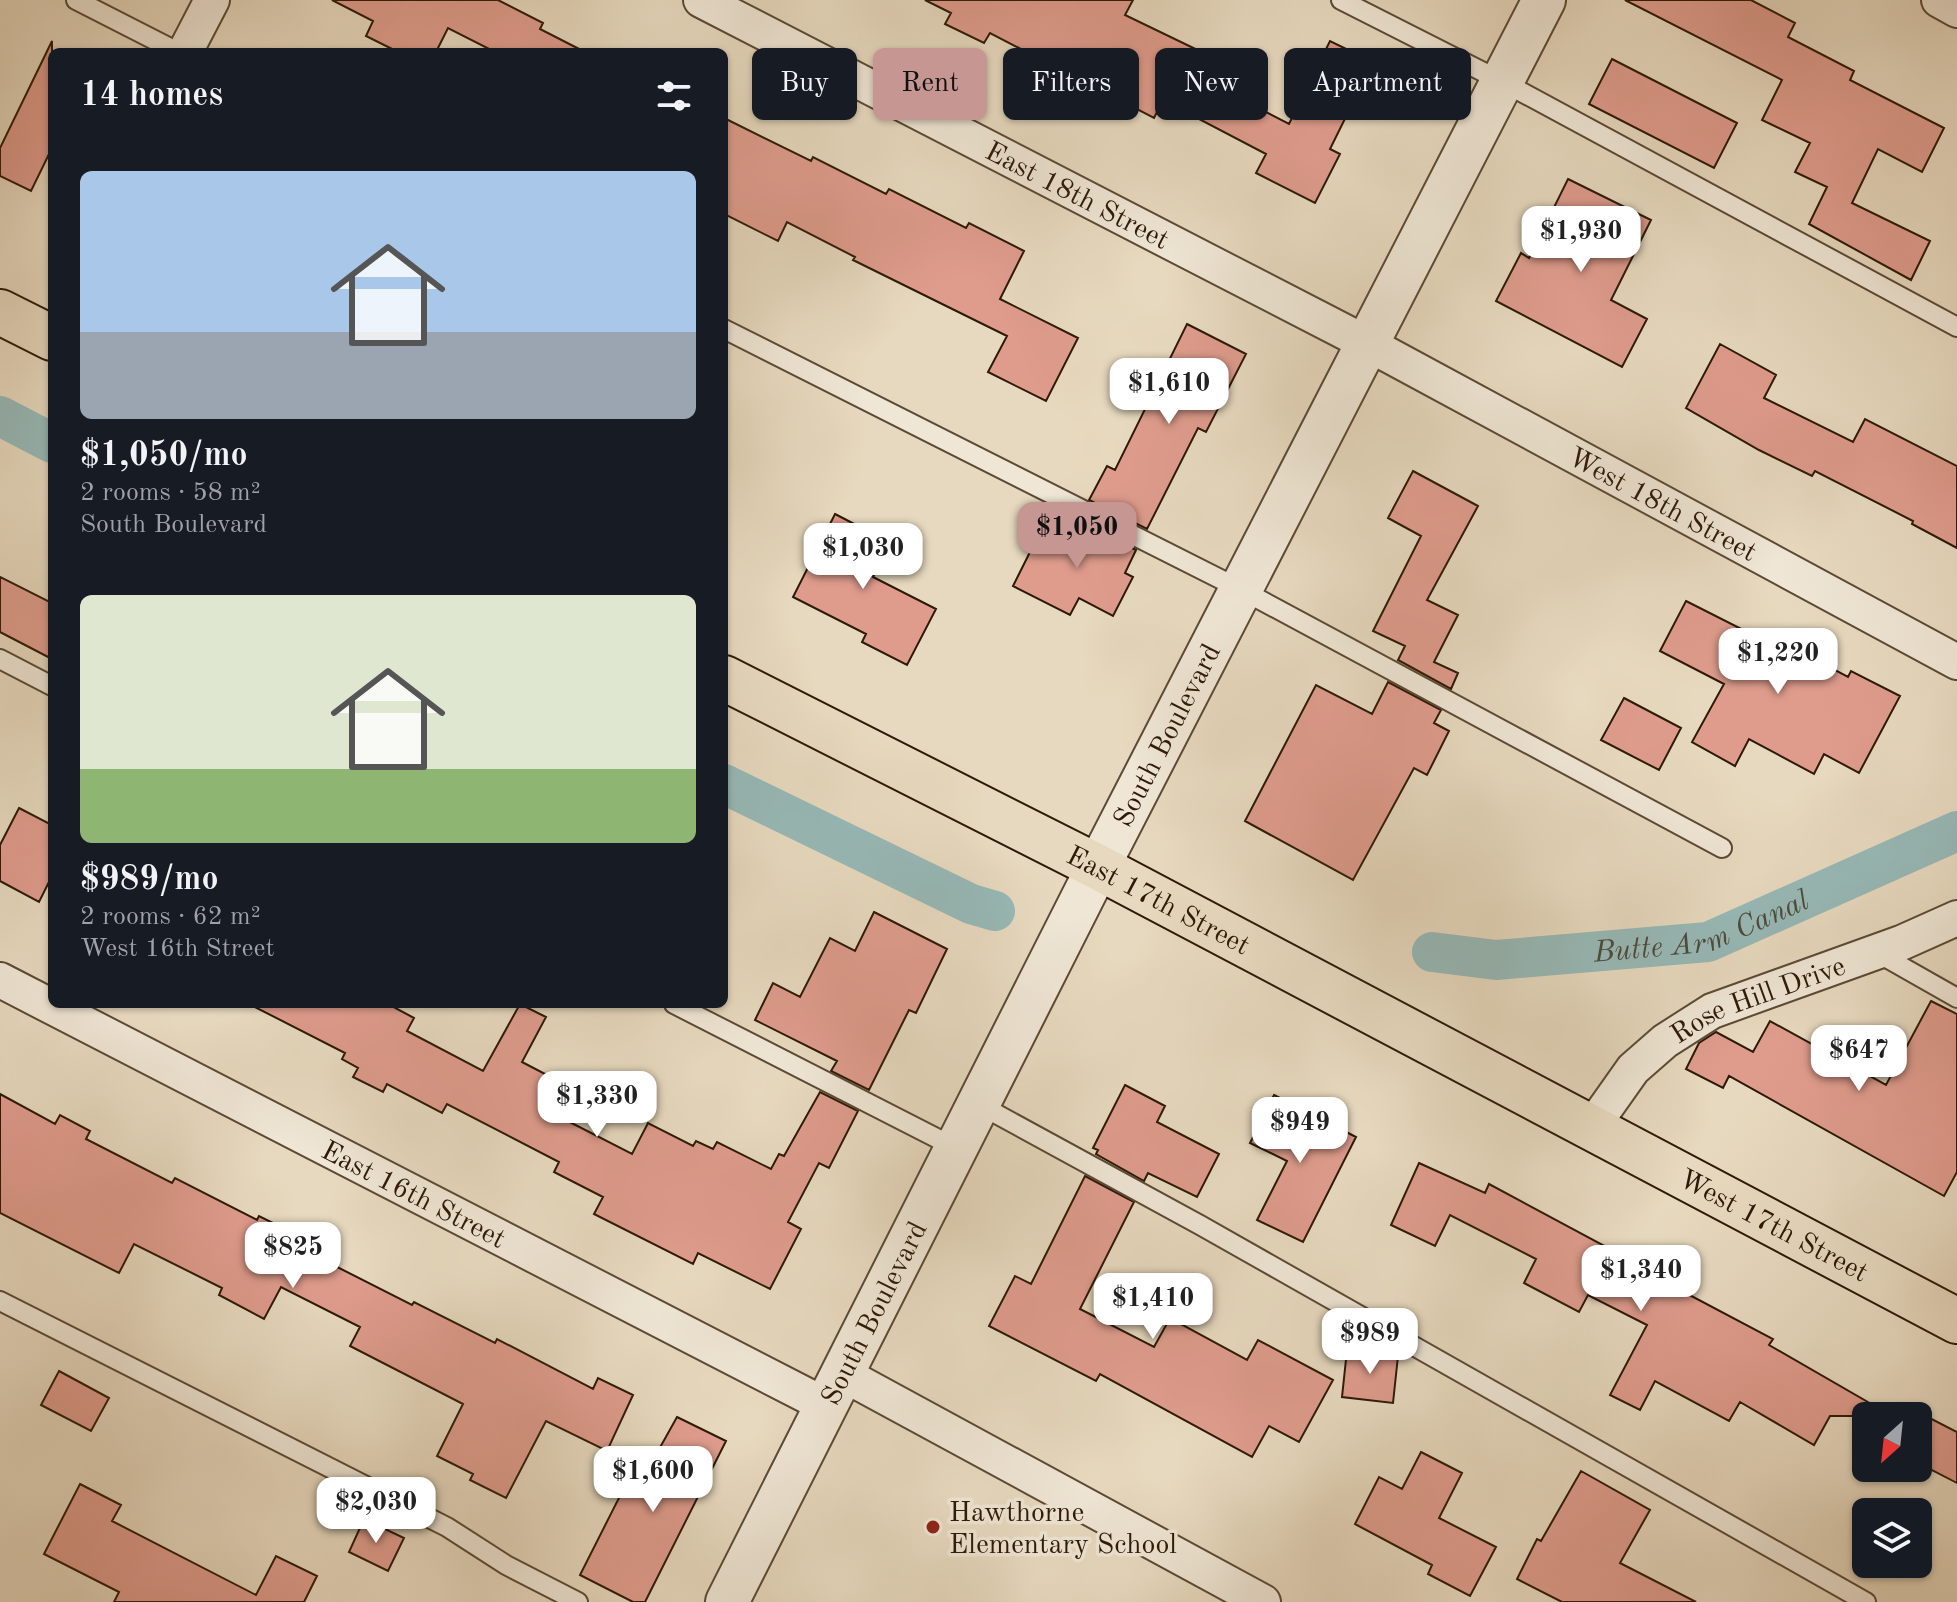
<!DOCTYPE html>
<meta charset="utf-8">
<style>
:root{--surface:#171b24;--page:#242831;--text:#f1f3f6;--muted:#9ea1a6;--accent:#c59692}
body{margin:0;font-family:"Old Standard TT",serif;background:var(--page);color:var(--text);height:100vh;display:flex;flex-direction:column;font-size:30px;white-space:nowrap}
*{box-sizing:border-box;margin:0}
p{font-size:26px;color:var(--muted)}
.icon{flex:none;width:44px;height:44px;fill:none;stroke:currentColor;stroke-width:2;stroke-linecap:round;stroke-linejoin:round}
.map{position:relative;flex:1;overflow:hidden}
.panel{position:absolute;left:48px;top:48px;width:680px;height:960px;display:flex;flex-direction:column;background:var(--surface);border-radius:12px;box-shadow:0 2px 6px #0004}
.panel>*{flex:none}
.top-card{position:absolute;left:752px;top:48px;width:760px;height:72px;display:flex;gap:16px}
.needle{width:52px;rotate:207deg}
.controls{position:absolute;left:1852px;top:1402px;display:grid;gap:16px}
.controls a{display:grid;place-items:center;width:80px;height:80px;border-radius:12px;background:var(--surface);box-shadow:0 2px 6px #0004;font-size:40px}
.price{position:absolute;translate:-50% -68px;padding:0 18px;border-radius:16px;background:#fff;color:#222;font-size:26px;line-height:52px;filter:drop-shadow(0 2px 4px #0008)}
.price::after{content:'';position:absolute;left:50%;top:48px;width:24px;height:18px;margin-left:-12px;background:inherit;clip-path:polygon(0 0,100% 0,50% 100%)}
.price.current{background:var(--accent);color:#111}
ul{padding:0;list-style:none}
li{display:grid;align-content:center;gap:16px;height:424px;padding:0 32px}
li span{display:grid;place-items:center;height:248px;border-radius:12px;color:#555}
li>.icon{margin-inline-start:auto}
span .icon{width:144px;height:144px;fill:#fffc;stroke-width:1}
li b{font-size:34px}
h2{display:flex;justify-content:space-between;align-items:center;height:96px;padding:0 32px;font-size:34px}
.tag{padding:0 28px;border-radius:12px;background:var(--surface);box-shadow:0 2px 6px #0004;font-size:28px;line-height:72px}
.tag.current{background:var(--accent);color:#111}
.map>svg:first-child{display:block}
</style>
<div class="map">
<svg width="1957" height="1602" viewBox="0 0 1957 1602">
<rect width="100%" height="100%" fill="#e7d9bf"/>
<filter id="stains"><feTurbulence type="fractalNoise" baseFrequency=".0025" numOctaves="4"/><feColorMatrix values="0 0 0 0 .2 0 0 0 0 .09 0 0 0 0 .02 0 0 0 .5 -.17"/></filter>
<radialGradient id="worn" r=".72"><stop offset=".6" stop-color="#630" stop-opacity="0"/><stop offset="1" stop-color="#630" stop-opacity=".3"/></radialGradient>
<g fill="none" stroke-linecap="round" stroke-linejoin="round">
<g stroke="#97b9b7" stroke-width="40">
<path d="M0,416L52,443"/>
<path d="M724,784L971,904L995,911"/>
<path id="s1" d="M1432,952L1496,960L1708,942L1957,831"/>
</g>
</g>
<path fill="#df9c8d" stroke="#2d1907" stroke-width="2" d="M332,0H498L543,23L540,29L585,52H495L448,28L436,52H398L366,36L373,21Z
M925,0H1133L1125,15L1210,56L1199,77L1289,124L1330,41L1373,62L1330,149L1340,154L1315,203L1256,173L1266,154L1163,100L1154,118L990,33L984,43L945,24L951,13Z
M1625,0H1751L1795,23L1788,37L1854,71L1850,80L1944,128L1922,172L1878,149L1852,203L1930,241L1911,280L1809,224L1827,187L1795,172L1810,143L1762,120L1782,80Z
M52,41V148L31,191L0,176V148Z
M1612,59L1737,123L1714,168L1589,104Z
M724,118L811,161L813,157L886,194L889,189L966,228L969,223L1024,251L1000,299L1078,338L1046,401L988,372L1007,336L853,260L855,257L787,222L778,241L724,214Z
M1568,179L1651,220L1611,300L1647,319L1622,367L1496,301L1521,253L1529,258Z
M1187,324L1246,354L1206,432L1198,428L1147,529L1089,500L1107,466L1115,470Z
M1720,344L1776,375L1764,398L1853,442L1865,419L1957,466V548L1912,524L1913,521L1815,471L1812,476L1759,450L1686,408Z
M1413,471L1478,506L1427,600L1458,615L1434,662L1458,673L1451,689L1398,660L1405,646L1373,631L1421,536L1388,518Z
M835,514L891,543L873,577L936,609L907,665L862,642L866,634L793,597Z
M1078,521L1136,550L1125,573L1133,577L1113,616L1079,598L1070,615L1013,586L1041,530L1067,543Z
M0,577L52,603V659L0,632Z
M1686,601L1759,638L1763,632L1848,677L1851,671L1900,696L1859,773L1824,754L1814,774L1749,739L1735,766L1692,742L1724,684L1660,651Z
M1388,682L1441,710L1434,723L1449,731L1427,775L1414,768L1353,880L1245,821L1316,685L1372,714Z
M1624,698L1681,728L1659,770L1601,740Z
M19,808L52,825V876L39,902L0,881V845Z
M874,912L947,949L916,1013L909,1010L869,1090L831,1071L837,1061L755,1020L773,983L800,997L830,938L855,951Z
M1931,1001L1957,1014V1172L1944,1196L1729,1076L1723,1088L1686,1069L1699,1043L1716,1032L1753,1052L1770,1021L1886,1085Z
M249,1004H388L414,1018L407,1031L483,1071L520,1004L546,1017L522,1062L570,1087L556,1115L632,1154L648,1123L693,1146L696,1141L713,1149L717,1142L771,1169L779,1154L784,1156L820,1092L858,1111L829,1168L819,1163L788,1222L801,1229L770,1289L698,1253L693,1264L594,1214L603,1197L554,1172L559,1162L447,1104L442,1113L387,1084L383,1092L353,1077L358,1068L342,1059L345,1053Z
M1125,1085L1165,1106L1157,1122L1219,1154L1197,1197L1148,1173L1144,1181L1096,1154L1098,1150L1093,1148Z
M0,1094L55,1124L60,1115L90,1131L86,1139L172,1183L175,1178L257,1220L259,1216L291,1232L286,1241L412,1305L414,1302L495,1343L497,1339L593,1389L598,1378L633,1395L607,1451L546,1421L506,1498L470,1480L473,1474L437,1456L463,1404L350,1346L360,1327L281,1287L264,1319L219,1295L222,1288L134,1244L119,1273L0,1213Z
M1274,1095L1356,1137L1303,1242L1257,1220L1287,1161L1250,1143Z
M1419,1163L1485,1193L1489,1184L1636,1263L1638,1260L1683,1283L1680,1290L1773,1339L1769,1345L1892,1416H1830L1814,1445L1740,1402L1729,1421L1655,1381L1640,1410L1610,1395L1647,1325L1588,1295L1579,1312L1524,1283L1536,1259L1450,1215L1435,1246L1391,1225Z
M1085,1176L1134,1202L1080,1309L1154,1347L1170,1318L1247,1360L1258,1340L1333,1380L1299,1442L1269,1426L1252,1457L1100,1374L1096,1381L989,1326L1015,1276L1031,1284Z
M1347,1350L1398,1356L1393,1403L1342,1397Z
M59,1371L109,1398L91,1431L41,1405Z
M1918,1412L1957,1432V1483L1918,1463Z
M677,1417L726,1441L645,1602H633L580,1575L627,1482L638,1487Z
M1421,1452L1462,1473L1439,1518L1496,1547L1470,1596L1428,1574L1432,1565L1355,1524L1379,1477L1402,1489Z
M1581,1471L1650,1510L1620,1563L1696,1602H1562L1517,1579L1537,1539L1541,1541Z
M80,1484L121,1505L112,1521L256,1595L276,1556L317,1576L304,1602H114L119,1592L44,1554Z
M364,1519L404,1538L388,1571L349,1552Z"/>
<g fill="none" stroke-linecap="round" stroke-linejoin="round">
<defs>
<path id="service" d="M76,0L178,52
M1341,0L1503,82L1957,327
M724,329L1240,589L1722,848
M0,659L52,686
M1876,952L1957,998
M674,1004L956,1148
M980,1105L1200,1225L1866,1602
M0,1301L447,1527L506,1565L578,1602"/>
<g id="minor">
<path id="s2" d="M701,0L1370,345L1957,662"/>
<path d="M1939,0L1957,10"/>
<path d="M185,52L212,0"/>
<path id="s3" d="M0,980L827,1406"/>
<path id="s4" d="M1592,1127L1633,1069L1665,1041L1712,1011L1901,943L1957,918"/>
<path d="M843,1374L1263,1602"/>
</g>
<g id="tertiary">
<path id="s5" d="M727,1602L1098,867L1544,0"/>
</g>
<g id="primary">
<path d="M0,312L52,338"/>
<path id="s6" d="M724,678L1098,867L1957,1321"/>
</g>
</defs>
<use href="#service" stroke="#5c4935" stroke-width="22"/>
<use href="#minor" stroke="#5c4935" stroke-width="38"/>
<use href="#tertiary" stroke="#5c4935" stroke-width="46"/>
<use href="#primary" stroke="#2d1907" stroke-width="48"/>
<use href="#service" stroke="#efe6d5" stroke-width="18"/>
<use href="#minor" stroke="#efe6d5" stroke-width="34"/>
<use href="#tertiary" stroke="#efe6d5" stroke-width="42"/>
<use href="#primary" stroke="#e7d9bf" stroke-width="44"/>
</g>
<circle fill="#8f2418" stroke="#efe6d5" stroke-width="3" cx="933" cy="1527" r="8"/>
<g text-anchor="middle" stroke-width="7" stroke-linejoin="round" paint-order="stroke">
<g font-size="28" fill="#2d1907" stroke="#efe6d5">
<text dy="10" stroke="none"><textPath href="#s2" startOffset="424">East 18th Street</textPath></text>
<text dy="10" stroke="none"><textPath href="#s2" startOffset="1086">West 18th Street</textPath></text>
<text dy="10" stroke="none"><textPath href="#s5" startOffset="972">South Boulevard</textPath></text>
<text dy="10" stroke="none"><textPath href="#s6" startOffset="488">East 17th Street</textPath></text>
<text dy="10" stroke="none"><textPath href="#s4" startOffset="216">Rose Hill Drive</textPath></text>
<text dy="10" stroke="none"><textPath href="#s3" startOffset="466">East 16th Street</textPath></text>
<text dy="10" stroke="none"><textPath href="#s6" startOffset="1184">West 17th Street</textPath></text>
<text dy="10" stroke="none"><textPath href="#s5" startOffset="324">South Boulevard</textPath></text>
</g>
<g font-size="28" fill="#2d1907" stroke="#efe6d5" text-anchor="start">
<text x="949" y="1521">Hawthorne<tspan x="949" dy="32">Elementary School</tspan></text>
</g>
<g font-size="30" font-style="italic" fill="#4d493c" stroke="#efe6d5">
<text dy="10" stroke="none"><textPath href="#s1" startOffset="274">Butte Arm Canal</textPath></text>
</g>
</g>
<rect width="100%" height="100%" filter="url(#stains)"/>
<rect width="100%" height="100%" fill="url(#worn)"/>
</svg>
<div class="controls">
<a><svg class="needle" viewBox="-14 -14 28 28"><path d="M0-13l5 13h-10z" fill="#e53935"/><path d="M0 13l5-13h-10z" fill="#9ea1a6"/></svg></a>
<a><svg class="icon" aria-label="layers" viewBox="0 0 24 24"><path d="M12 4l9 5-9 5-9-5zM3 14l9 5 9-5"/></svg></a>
</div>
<b class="price" style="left:1581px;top:274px">$1,930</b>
<b class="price" style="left:1169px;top:426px">$1,610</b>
<b class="price current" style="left:1077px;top:570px">$1,050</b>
<b class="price" style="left:863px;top:591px">$1,030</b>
<b class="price" style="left:1778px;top:696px">$1,220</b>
<b class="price" style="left:1859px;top:1093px">$647</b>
<b class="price" style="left:597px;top:1139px">$1,330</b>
<b class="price" style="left:1300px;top:1165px">$949</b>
<b class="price" style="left:293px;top:1290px">$825</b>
<b class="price" style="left:1641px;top:1313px">$1,340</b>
<b class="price" style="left:1153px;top:1341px">$1,410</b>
<b class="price" style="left:1370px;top:1376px">$989</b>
<b class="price" style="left:653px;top:1514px">$1,600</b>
<b class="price" style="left:376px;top:1545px">$2,030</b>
<div class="top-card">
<a class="tag">Buy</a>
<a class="tag current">Rent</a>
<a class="tag">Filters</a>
<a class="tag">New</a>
<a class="tag">Apartment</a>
</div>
<section class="panel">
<h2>14 homes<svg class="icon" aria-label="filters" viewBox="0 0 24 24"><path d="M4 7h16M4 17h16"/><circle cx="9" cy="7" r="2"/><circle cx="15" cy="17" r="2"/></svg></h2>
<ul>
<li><span style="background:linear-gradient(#a9c7e8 65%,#9aa5b1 0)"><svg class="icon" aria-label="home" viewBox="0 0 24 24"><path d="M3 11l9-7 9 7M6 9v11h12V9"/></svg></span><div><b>$1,050/mo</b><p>2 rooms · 58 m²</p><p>South Boulevard</p></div></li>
<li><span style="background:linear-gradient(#dfe7d0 70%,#8fb573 0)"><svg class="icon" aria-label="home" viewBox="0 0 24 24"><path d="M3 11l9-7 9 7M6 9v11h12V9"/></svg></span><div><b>$989/mo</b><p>2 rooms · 62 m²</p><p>West 16th Street</p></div></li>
</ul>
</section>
</div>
